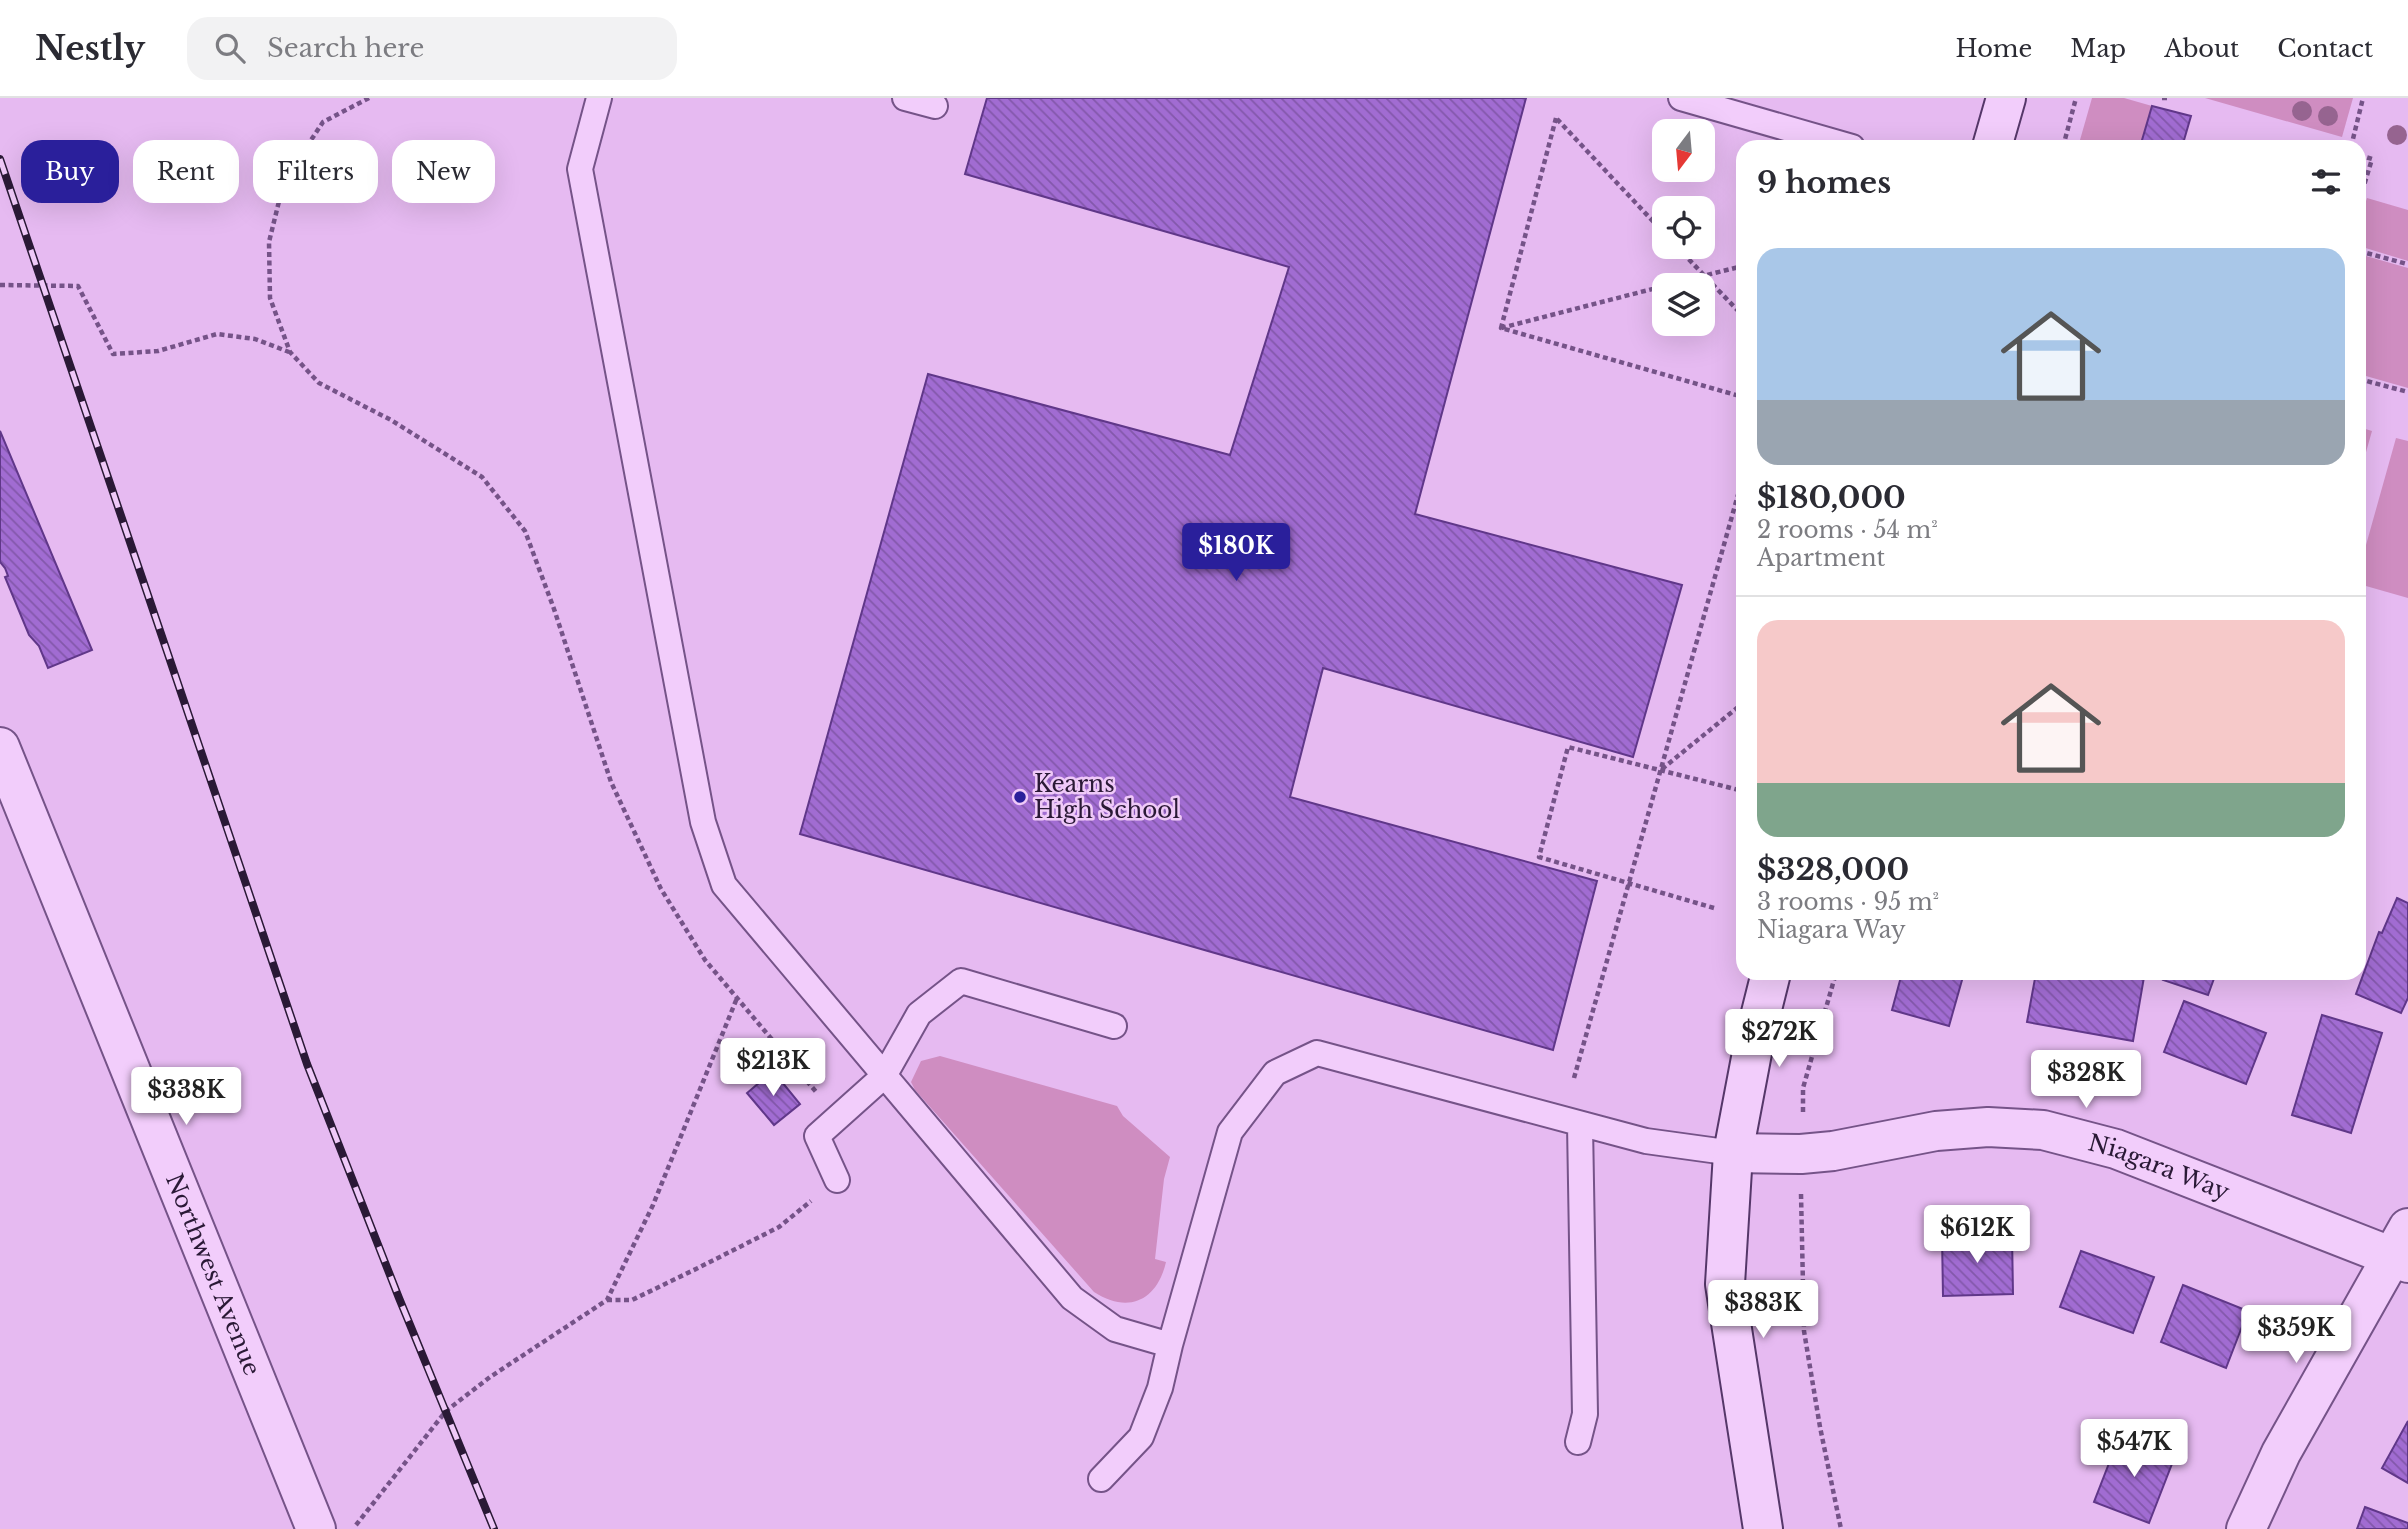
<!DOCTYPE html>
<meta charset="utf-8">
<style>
:root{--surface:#fff;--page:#f2f2f3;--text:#2b2b33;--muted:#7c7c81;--line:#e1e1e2;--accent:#2a1f9b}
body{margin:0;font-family:"Libre Baskerville",serif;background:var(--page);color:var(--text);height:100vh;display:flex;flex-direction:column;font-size:26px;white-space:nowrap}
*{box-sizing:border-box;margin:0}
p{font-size:23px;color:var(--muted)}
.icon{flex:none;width:38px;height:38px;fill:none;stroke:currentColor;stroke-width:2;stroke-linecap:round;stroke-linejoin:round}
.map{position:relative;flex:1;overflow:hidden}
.details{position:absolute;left:1736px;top:42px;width:630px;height:840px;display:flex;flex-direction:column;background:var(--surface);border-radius:21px;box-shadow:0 7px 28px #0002}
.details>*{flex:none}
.top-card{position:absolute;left:21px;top:42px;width:665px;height:63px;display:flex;gap:14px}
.needle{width:46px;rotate:196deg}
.buttons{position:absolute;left:1652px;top:21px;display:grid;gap:14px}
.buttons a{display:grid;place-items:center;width:63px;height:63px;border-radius:14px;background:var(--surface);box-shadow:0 7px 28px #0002;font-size:35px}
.price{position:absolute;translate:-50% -60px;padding:0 16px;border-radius:7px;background:#fff;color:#222;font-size:23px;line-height:46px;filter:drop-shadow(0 2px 4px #0008)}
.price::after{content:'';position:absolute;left:50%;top:42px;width:21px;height:16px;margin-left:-10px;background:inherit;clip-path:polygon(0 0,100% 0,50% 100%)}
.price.current{background:var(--accent);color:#fff}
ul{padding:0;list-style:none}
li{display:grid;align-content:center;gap:14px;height:371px;padding:0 21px}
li+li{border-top:2px solid var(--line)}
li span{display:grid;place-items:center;height:217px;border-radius:21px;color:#555}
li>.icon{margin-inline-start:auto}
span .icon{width:126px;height:126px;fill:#fffc;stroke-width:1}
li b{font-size:30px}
h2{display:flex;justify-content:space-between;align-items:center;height:84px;padding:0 21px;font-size:30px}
.pill{padding:0 24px;border-radius:21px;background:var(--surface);box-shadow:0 7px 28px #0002;font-size:24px;line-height:63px}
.pill.current{background:var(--accent);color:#fff}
header{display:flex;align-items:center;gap:42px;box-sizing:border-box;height:98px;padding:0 35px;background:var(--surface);border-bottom:2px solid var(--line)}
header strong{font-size:33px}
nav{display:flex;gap:38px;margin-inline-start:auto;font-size:24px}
.search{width:490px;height:63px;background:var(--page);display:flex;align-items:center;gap:18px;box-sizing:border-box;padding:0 24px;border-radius:21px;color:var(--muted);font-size:26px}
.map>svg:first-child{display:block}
</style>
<header>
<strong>Nestly</strong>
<div class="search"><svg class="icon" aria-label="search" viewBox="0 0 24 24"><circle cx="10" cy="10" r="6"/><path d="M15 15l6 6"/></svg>Search here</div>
<nav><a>Home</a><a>Map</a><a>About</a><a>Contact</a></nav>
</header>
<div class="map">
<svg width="2408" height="1431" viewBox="0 0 2408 1431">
<defs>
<pattern id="building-back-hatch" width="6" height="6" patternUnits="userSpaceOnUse" patternTransform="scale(1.75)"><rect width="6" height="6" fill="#a16cd2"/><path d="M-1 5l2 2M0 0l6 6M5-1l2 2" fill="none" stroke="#8358ab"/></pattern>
</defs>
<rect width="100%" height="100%" fill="#e6baf1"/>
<path fill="#cf8dc1" d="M2092,0H2124L2152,8L2140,49H2078Z
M2205,0H2353L2342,39Z
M2367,100L2408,112V163L2359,148V125Z
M2359,156L2408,170V290L2359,276Z
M2359,329L2372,333L2359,379Z
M2396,340L2408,343V500L2359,486V472Z
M940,958L1117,1008L1123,1018L1170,1059L1164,1081L1155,1161L1166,1164C1157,1203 1128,1216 1094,1194L915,992L911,984L921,963Z"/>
<path fill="url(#building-back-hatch)" stroke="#603789" stroke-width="2" d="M987,0H1526L1415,416L1682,487L1633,659L1323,570L1290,699L1597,783L1553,952L800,736L928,276L1230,357L1289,169L965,76Z
M2152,8L2191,18L2182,49H2140Z
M0,333L92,552L48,570L39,548L29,537L5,479L8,478L5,470L0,464Z
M2397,800L2408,805V900L2401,915L2356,896L2379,834L2382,835Z
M1902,875H1964L1949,928L1892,912Z
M2036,875H2122L2144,879L2133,943L2027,924Z
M2166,875H2216L2208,897L2163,882Z
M2184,903L2266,935L2246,986L2164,954Z
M2322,917L2382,935L2351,1035L2292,1017Z
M773,973L800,1006L774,1027L747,995Z
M2012,1137L2013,1196L1943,1198L1942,1138Z
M2081,1153L2154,1179L2133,1235L2060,1209Z
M2183,1187L2248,1213L2226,1270L2161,1244Z
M2408,1323V1385L2382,1370Z
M2120,1337L2175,1358L2149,1425L2094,1404Z
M2365,1409L2408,1425V1431H2357Z"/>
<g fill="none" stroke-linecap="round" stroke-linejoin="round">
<defs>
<path id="service" d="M599,0L580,71L703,724L724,787L1072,1200L1115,1231L1170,1247L1230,1034L1275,975L1317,955L1646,1043L1733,1055
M905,0L935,8
M1681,0L1852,49
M837,1082L817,1038L884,978L919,916L961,883L1114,928
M1578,1344L1585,1316L1580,1027
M1101,1381L1141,1339L1160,1290L1170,1247"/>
<g id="minor">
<path id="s1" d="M0,649L316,1431"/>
<path id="s2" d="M1733,1055L1801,1056L1833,1053L1936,1033L1988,1029L2043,1032L2116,1051L2408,1165"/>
<path d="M2246,1431L2281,1355L2408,1130"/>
</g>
<path id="secondary" d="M1992,49L2006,0
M1763,1431L1725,1186L1733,1055L1755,939L1771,875"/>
</defs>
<use href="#service" stroke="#755388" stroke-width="28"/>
<use href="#minor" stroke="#755388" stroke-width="42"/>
<use href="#secondary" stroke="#553769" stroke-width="42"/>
<path stroke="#755388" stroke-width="4.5" stroke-dasharray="5 3.5" stroke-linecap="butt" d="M369,0L323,24L284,83L269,144L270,200L290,254L319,285L391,322L482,379L525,433L554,511L611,684L661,791L705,862L817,995
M2162,0H2167
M1556,20L1501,230L1743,299
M1557,21L1664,135
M2063,49L2076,0
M2351,49L2363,0
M2359,57L2372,61L2359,104
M1677,149L1743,218
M2359,153L2407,166
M0,187L78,188L113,256L158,253L217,236L255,241L289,254
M1666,187L1743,168
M1501,230L1664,188
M2359,281L2408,294
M1662,671L1743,605
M1714,810L1539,759L1568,649L1743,693
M1574,980L1743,379
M1803,1014V990L1836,875
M1801,1096L1804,1233L1820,1329L1841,1431
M607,1202H632L698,1170L779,1129L811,1103
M356,1427L446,1313L490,1279L607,1202L653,1107L737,900"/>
<use href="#service" stroke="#f2cdfb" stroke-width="24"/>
<use href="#minor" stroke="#f2cdfb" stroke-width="38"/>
<use href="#secondary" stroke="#f2cdfb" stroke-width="38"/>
<defs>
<path id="rail" d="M0,61L307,966L399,1200L494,1431"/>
</defs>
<use href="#rail" stroke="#2a1936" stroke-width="8"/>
<use href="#rail" stroke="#efc9f8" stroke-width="5" stroke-dasharray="16" stroke-linecap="butt"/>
</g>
<g fill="#966490">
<circle cx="2302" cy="13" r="10"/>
<circle cx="2328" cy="18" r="10"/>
<circle cx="2397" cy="37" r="10"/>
</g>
<circle fill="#2a1f9b" stroke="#efc9f8" stroke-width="2.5" cx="1020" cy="699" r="7"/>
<g text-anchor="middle" stroke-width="5" stroke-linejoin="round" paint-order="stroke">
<g font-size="23" fill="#2a1936" stroke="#efc9f8" text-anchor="start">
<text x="1034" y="694">Kearns<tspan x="1034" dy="26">High School</tspan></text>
</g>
<g font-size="23" fill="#2a1936" stroke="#efc9f8">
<text dy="8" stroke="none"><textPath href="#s2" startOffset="434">Niagara Way</textPath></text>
<text dy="8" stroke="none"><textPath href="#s1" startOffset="569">Northwest Avenue</textPath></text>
</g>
</g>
</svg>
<div class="buttons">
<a><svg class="needle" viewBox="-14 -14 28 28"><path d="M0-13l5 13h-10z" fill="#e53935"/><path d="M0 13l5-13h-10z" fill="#7c7c81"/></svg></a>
<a><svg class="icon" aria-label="locate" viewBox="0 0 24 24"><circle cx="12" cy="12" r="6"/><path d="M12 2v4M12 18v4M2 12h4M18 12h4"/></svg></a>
<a><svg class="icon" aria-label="layers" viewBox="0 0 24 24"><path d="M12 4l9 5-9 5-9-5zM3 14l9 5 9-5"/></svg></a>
</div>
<b class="price current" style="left:1236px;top:485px">$180K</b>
<b class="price" style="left:1779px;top:971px">$272K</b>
<b class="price" style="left:773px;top:1000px">$213K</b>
<b class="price" style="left:2086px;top:1012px">$328K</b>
<b class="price" style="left:186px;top:1029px">$338K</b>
<b class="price" style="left:1977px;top:1167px">$612K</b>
<b class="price" style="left:1763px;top:1242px">$383K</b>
<b class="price" style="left:2296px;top:1267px">$359K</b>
<b class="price" style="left:2134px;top:1381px">$547K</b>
<div class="top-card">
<a class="pill current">Buy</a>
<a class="pill">Rent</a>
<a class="pill">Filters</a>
<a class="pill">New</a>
</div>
<section class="details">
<h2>9 homes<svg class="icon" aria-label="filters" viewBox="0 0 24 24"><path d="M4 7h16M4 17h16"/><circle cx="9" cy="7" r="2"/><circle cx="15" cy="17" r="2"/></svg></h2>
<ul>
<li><span style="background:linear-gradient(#a9c7e8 70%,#9aa5b1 0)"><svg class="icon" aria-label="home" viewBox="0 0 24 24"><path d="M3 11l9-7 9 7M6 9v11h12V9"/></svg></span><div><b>$180,000</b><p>2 rooms · 54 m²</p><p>Apartment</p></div></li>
<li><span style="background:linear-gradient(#f6c9c9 75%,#7fa58c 0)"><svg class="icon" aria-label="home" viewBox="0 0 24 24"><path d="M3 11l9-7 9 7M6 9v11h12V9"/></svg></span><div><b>$328,000</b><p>3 rooms · 95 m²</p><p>Niagara Way</p></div></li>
</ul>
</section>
</div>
